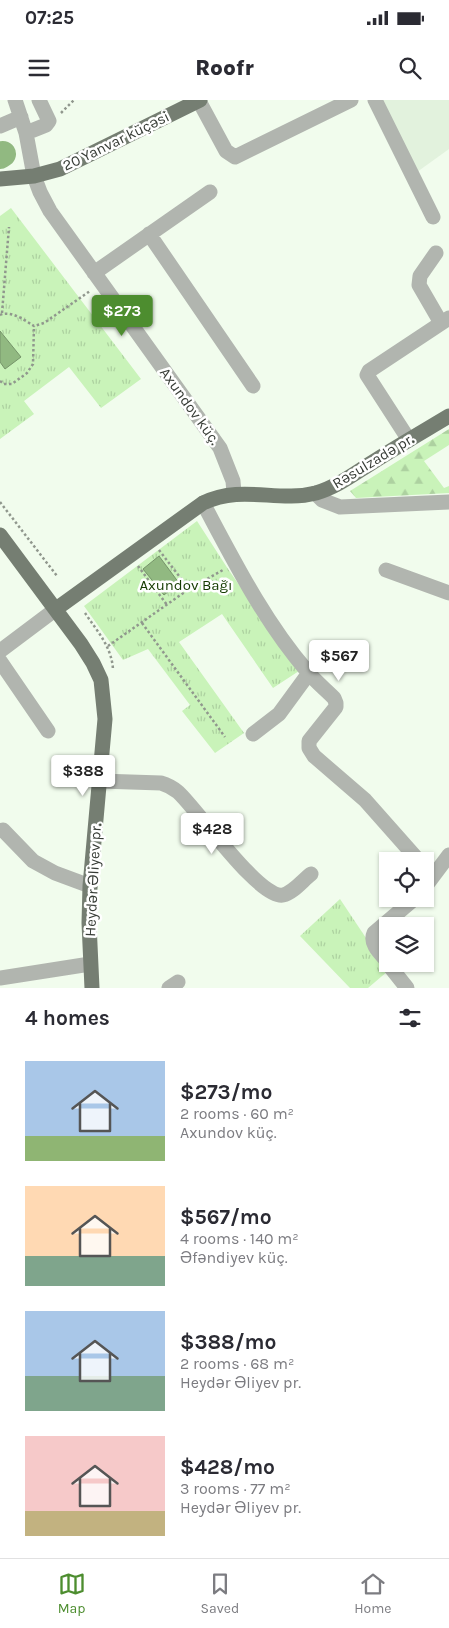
<!DOCTYPE html>
<meta charset="utf-8">
<style>
:root{--surface:#fff;--page:#f7f7f7;--text:#2b2b33;--muted:#7c7c81;--line:#e1e1e2;--accent:#4d8d2f}
body{margin:0;font-family:Karla,sans-serif;background:var(--page);color:var(--text);height:100vh;display:flex;flex-direction:column;font-size:19px;white-space:nowrap}
*{box-sizing:border-box;margin:0}
p{font-size:16px;color:var(--muted)}
.icon{flex:none;width:28px;height:28px;fill:none;stroke:currentColor;stroke-width:2;stroke-linecap:round;stroke-linejoin:round}
.map{position:relative;height:888px;overflow:hidden}
.side{display:flex;flex-direction:column;background:var(--surface);flex:1}
.side>*{flex:none}
.controls{position:absolute;left:379px;top:752px;display:grid;gap:10px}
.controls a{display:grid;place-items:center;width:55px;height:55px;border-radius:0px;background:var(--surface);box-shadow:0 1px 4px #0004;font-size:25px}
.price{position:absolute;translate:-50% -42px;padding:0 11px;border-radius:5px;background:#fff;color:#222;font-size:16px;line-height:32px;filter:drop-shadow(0 1px 2px #0008)}
.price::after{content:'';position:absolute;left:50%;top:30px;width:15px;height:11px;margin-left:-8px;background:inherit;clip-path:polygon(0 0,100% 0,50% 100%)}
.price.selected{background:var(--accent);color:#fff}
ul{padding:0;list-style:none}
li{display:flex;align-items:center;gap:15px;height:125px;padding:0 25px}
li span{display:grid;place-items:center;flex:none;width:140px;height:100px;border-radius:0px;color:#555}
li>.icon{margin-inline-start:auto}
span .icon{width:60px;height:60px;fill:#fffc;stroke-width:1}
li b{font-size:21px}
h2{display:flex;justify-content:space-between;align-items:center;height:60px;padding:0 25px;font-size:21px}
.status{display:flex;justify-content:space-between;align-items:center;height:35px;padding:0 25px;background:var(--surface);direction:ltr}
.status svg{height:14px;fill:currentColor}
header{display:flex;justify-content:space-between;align-items:center;height:65px;padding:0 25px;background:var(--surface);font-size:22px;font-weight:800}
.tabs{display:flex;justify-content:space-around;align-items:center;height:70px;border-top:1px solid var(--line);background:var(--surface);font-size:14px;color:var(--muted)}
.tabs a{display:grid;justify-items:center;gap:2px}
.tabs .selected{color:var(--accent)}
.map>svg:first-child{display:block}
</style>
<div class="status"><b>07:25</b><svg viewBox="0 0 49 12"><path d="M0 12V9h3v3zM5 12V6h3v6zM10 12V3h3v9zM15 12V0h3v12zM26 1h20v11H26zM47 4h2v5h-2z"/></svg></div>
<header><svg class="icon" aria-label="menu" viewBox="0 0 24 24"><path d="M4 6h16M4 12h16M4 18h16"/></svg>Roofr<svg class="icon" aria-label="search" viewBox="0 0 24 24"><circle cx="10" cy="10" r="6"/><path d="M15 15l6 6"/></svg></header>
<div class="map">
<svg width="449" height="888" viewBox="0 0 449 888">
<defs>
<pattern id="forest-firs" width="22" height="20" patternUnits="userSpaceOnUse" patternTransform="scale(1.25)"><rect width="22" height="20" fill="#c9f3b9"/><path d="M5 1l3.5 6h-7zM16 11l3.5 6h-7z" fill="#add1a0"/></pattern>
<pattern id="park-tufts" width="24" height="20" patternUnits="userSpaceOnUse" patternTransform="scale(1.25)"><rect width="24" height="20" fill="#c9f3b9"/><path d="M3 7l-1-3M5 7V3M7 7l1-3M15 17l-1-3M17 17v-4M19 17l1-3" fill="none" stroke="#add1a0"/></pattern>
</defs>
<rect width="100%" height="100%" fill="#f1fced"/>
<path fill="#e2f2dd" d="M382,0H449V49L417,72Z"/>
<path fill="url(#forest-firs)" d="M449,329V345L424,361L444,388L449,386V393L356,398L350,391Z"/>
<path fill="url(#park-tufts)" d="M11,108L141,279L101,308L69,267L24,301L34,314L0,339V116Z
M197,421L228,469L299,571L273,588L222,514L179,542L244,633L215,653L182,611L190,605L148,549L123,560L84,506Z
M340,799L388,871L368,888H350L300,836Z"/>
<path fill="#91b981" stroke="#76946a" d="M0,231L21,257L5,269L0,262Z
M159,456L179,483L164,495L143,469Z"/>
<g fill="none" stroke-linecap="round" stroke-linejoin="round">
<path stroke="#91b981" stroke-width="26" d="M0,56L3,54"/>
<path stroke="#90978d" stroke-width="2.5" stroke-dasharray="2.5 2.5" stroke-linecap="butt" d="M61,13L74,0
M2,213L9,127
M0,215C11,210 24,220 34,226L44,223L90,191
M0,281L4,284H12L27,273L33,264L34,226
M0,402L57,476
M159,450L189,489
M138,466L167,505
M85,513C97,531 112,547 113,570
M142,523L225,637
M108,546L189,489L223,470"/>
<path stroke="#b1b5af" stroke-width="15" d="M15,0L26,33L34,76L40,92L50,111L220,348L233,381L234,393
M375,0L433,117
M199,1L226,51L235,57L351,0
M0,26L21,17
M26,33L46,25L49,21L39,0
M149,134L253,286
M436,153L420,176L419,185L441,223
M94,173L210,92
M409,340L367,275L369,271L449,218
M315,393L322,400L340,407L449,402
M203,403C234,461 264,521 307,571C315,581 325,589 334,598L336,603V607L309,641V648L314,656L365,700L419,761
M386,470L449,493
M0,551L56,509
M0,561L48,631
M253,634L279,614L309,573
M100,681L161,683C168,685 173,688 178,692C197,709 260,800 283,795C293,793 303,780 311,774
M3,730L33,761L55,773L90,786
M425,787L449,755
M388,862C381,854 369,844 374,833L414,799
M388,864L407,888
M0,878L90,864
M169,888L178,882"/>
<path stroke="#757e72" stroke-width="15" d="M0,79L34,76L60,69L200,0
M0,435L81,544L93,563L101,580L105,619L90,786L89,823L92,888
M56,509L203,403C243,384 277,403 316,393C337,387 355,373 373,362C398,346 424,331 449,316"/>
</g>
<g text-anchor="middle" stroke-width="5" stroke-linejoin="round" paint-order="stroke">
<g font-size="15" fill="#373c36" stroke="#fff">
<text transform="translate(116 41) rotate(-26)" y="5">20 Yanvar küçəsi</text>
<text transform="translate(190 306) rotate(54)" y="5">Axundov küç.</text>
<text transform="translate(373 361) rotate(-31)" y="5">Rəsulzadə pr.</text>
<text transform="translate(93 780) rotate(-87)" y="5">Heydər Əliyev pr.</text>
</g>
<g font-size="15" fill="#153b00" stroke="#fff">
<text x="186" y="490">Axundov Bağı</text>
</g>
</g>
</svg>
<div class="controls">
<a><svg class="icon" aria-label="locate" viewBox="0 0 24 24"><circle cx="12" cy="12" r="6"/><path d="M12 2v4M12 18v4M2 12h4M18 12h4"/></svg></a>
<a><svg class="icon" aria-label="layers" viewBox="0 0 24 24"><path d="M12 4l9 5-9 5-9-5zM3 14l9 5 9-5"/></svg></a>
</div>
<b class="price selected" style="left:122px;top:237px">$273</b>
<b class="price" style="left:339px;top:582px">$567</b>
<b class="price" style="left:83px;top:697px">$388</b>
<b class="price" style="left:212px;top:755px">$428</b>
</div>
<section class="side">
<h2>4 homes<svg class="icon" aria-label="filters" viewBox="0 0 24 24"><path d="M4 7h16M4 17h16"/><circle cx="9" cy="7" r="2"/><circle cx="15" cy="17" r="2"/></svg></h2>
<ul>
<li><span style="background:linear-gradient(#a9c7e8 75%,#8fb573 0)"><svg class="icon" aria-label="home" viewBox="0 0 24 24"><path d="M3 11l9-7 9 7M6 9v11h12V9"/></svg></span><div><b>$273/mo</b><p>2 rooms · 60 m²</p><p>Axundov küç.</p></div></li>
<li><span style="background:linear-gradient(#ffd9b3 70%,#7fa58c 0)"><svg class="icon" aria-label="home" viewBox="0 0 24 24"><path d="M3 11l9-7 9 7M6 9v11h12V9"/></svg></span><div><b>$567/mo</b><p>4 rooms · 140 m²</p><p>Əfəndiyev küç.</p></div></li>
<li><span style="background:linear-gradient(#a9c7e8 65%,#7fa58c 0)"><svg class="icon" aria-label="home" viewBox="0 0 24 24"><path d="M3 11l9-7 9 7M6 9v11h12V9"/></svg></span><div><b>$388/mo</b><p>2 rooms · 68 m²</p><p>Heydər Əliyev pr.</p></div></li>
<li><span style="background:linear-gradient(#f6c9c9 75%,#c2b280 0)"><svg class="icon" aria-label="home" viewBox="0 0 24 24"><path d="M3 11l9-7 9 7M6 9v11h12V9"/></svg></span><div><b>$428/mo</b><p>3 rooms · 77 m²</p><p>Heydər Əliyev pr.</p></div></li>
</ul>
</section>
<nav class="tabs">
<a class="selected"><svg class="icon" aria-label="map" viewBox="0 0 24 24"><path d="M3 6l6-2 6 2 6-2v14l-6 2-6-2-6 2zM9 4v14M15 6v14"/></svg>Map</a>
<a><svg class="icon" aria-label="saved" viewBox="0 0 24 24"><path d="M7 4h10v16l-5-4-5 4z"/></svg>Saved</a>
<a><svg class="icon" aria-label="home" viewBox="0 0 24 24"><path d="M3 11l9-7 9 7M6 9v11h12V9"/></svg>Home</a>
</nav>
